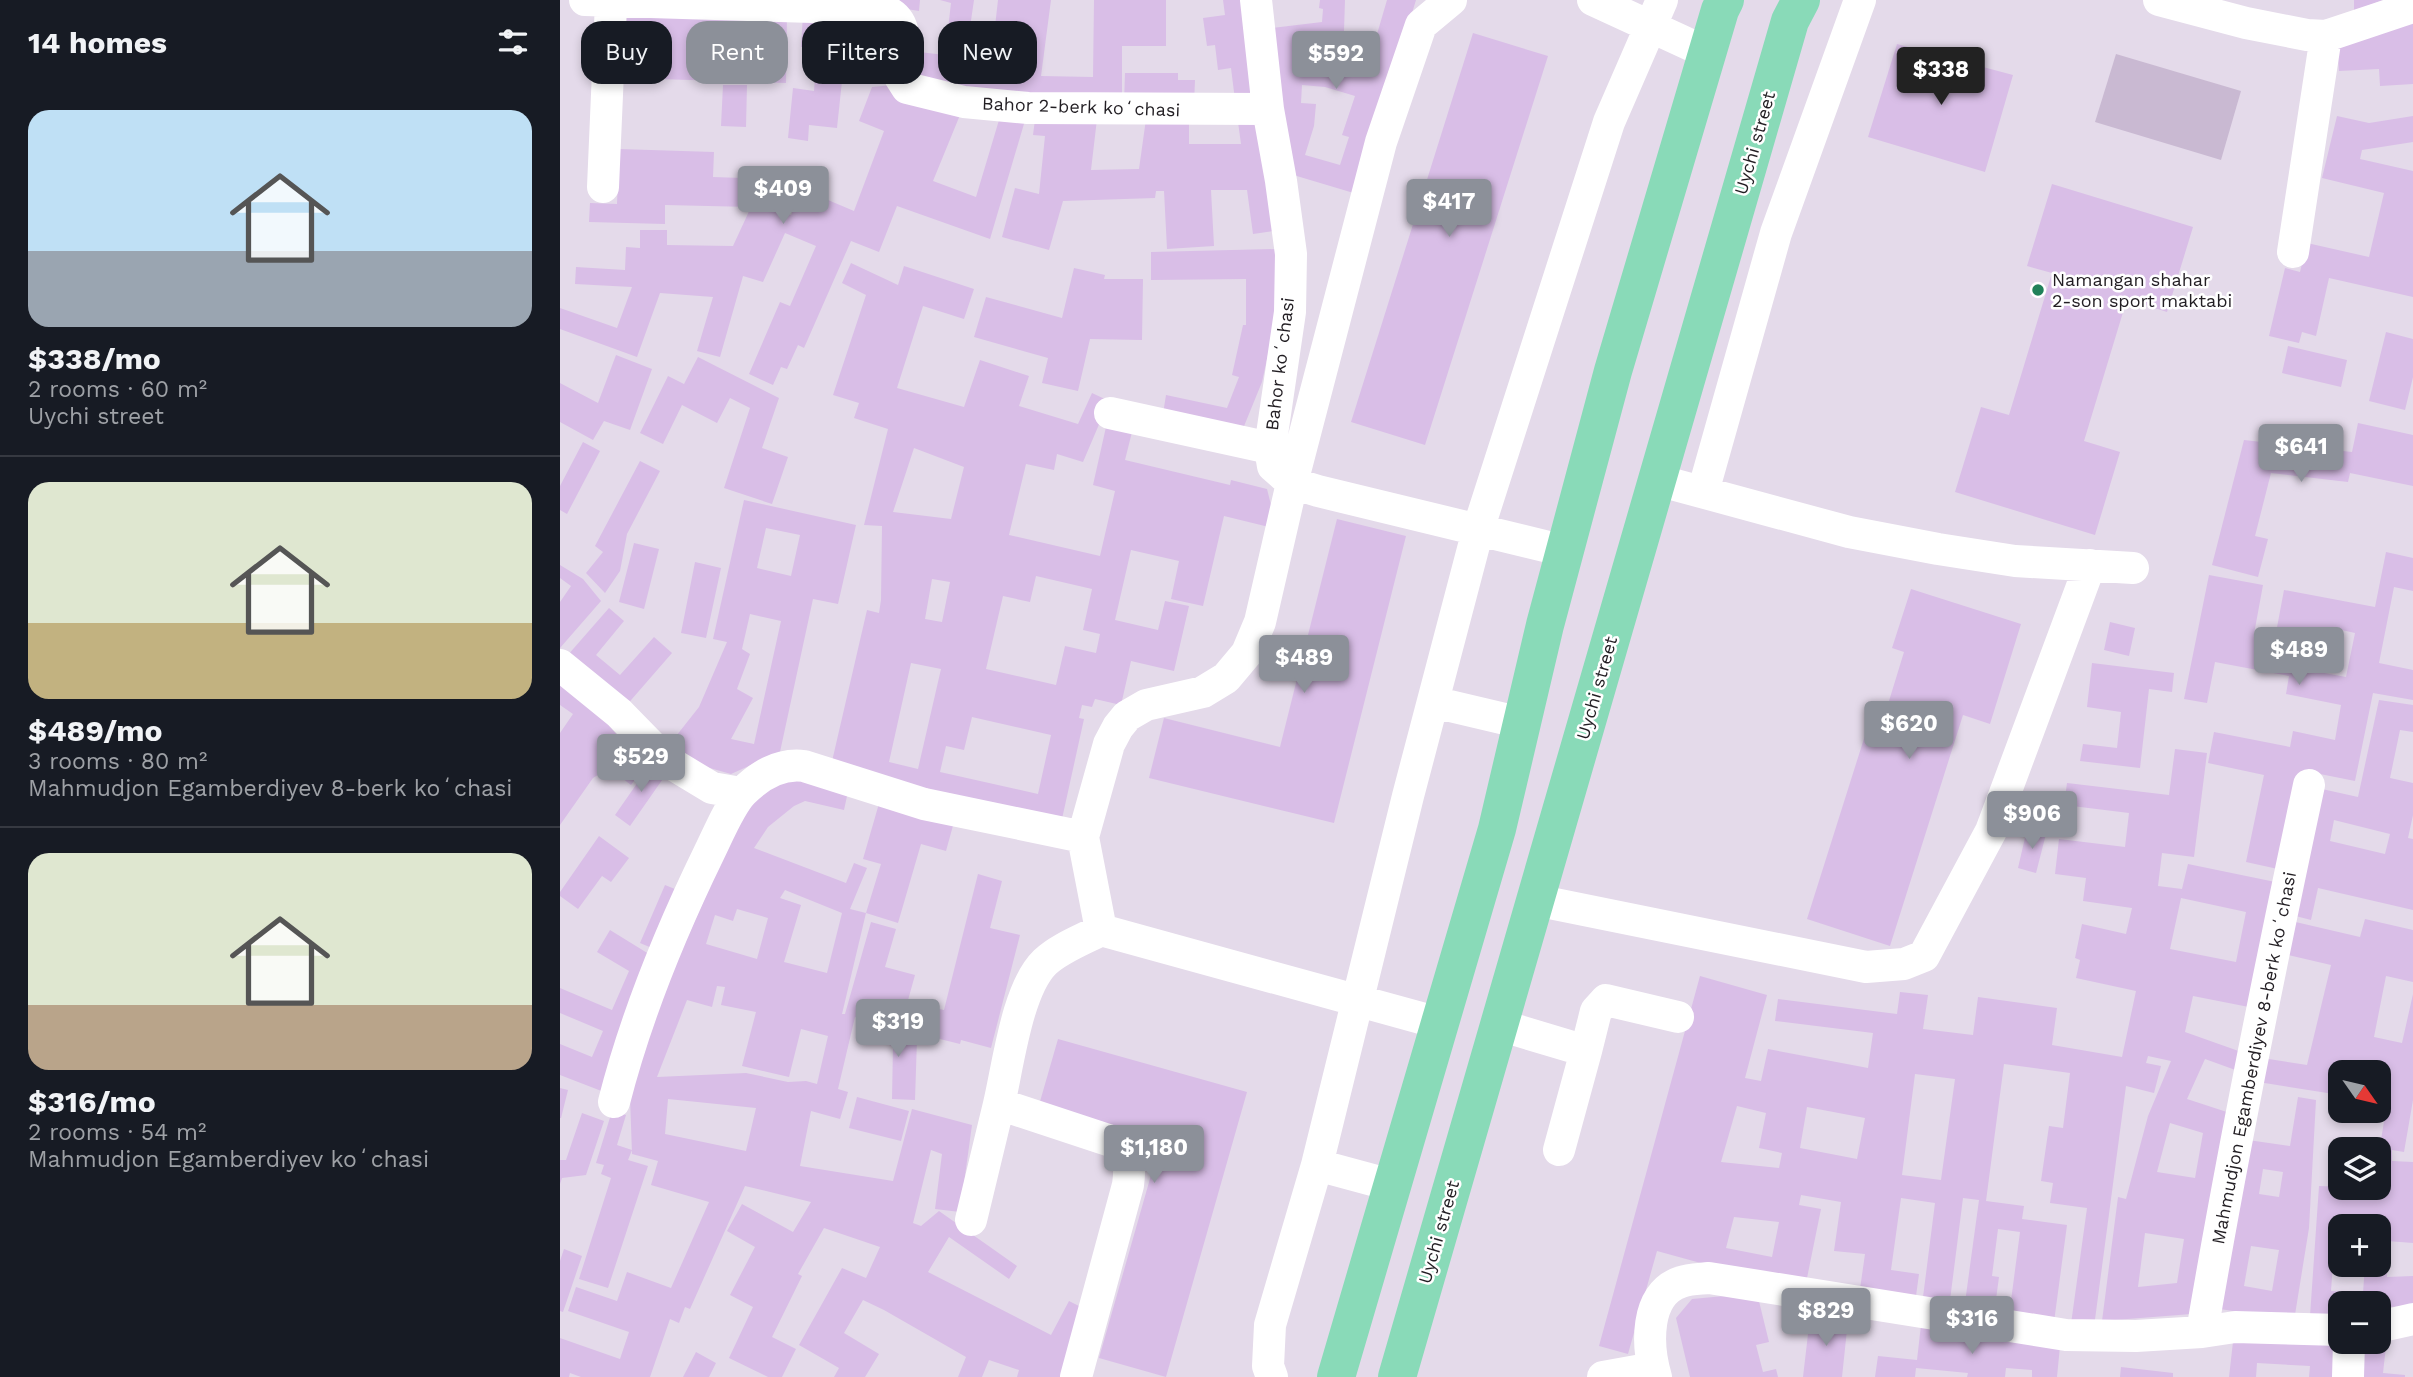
<!DOCTYPE html>
<meta charset="utf-8">
<style>
:root{--surface:#171b24;--page:#20242c;--text:#f1f3f6;--muted:#9ea1a6;--line:#363941;--accent:#8c9099}
body{margin:0;font-family:"Work Sans",sans-serif;background:var(--page);color:var(--text);height:100vh;display:flex;flex-direction:column;font-size:26px;white-space:nowrap}
*{box-sizing:border-box;margin:0}
p{font-size:23px;color:var(--muted)}
.icon{flex:none;width:38px;height:38px;fill:none;stroke:currentColor;stroke-width:2;stroke-linecap:round;stroke-linejoin:round}
.map{position:relative;flex:1;overflow:hidden}
.sheet{display:flex;flex-direction:column;background:var(--surface);width:560px}
.sheet>*{flex:none}
.guide{position:absolute;left:21px;top:21px;width:665px;height:63px;display:flex;gap:14px}
.needle{width:46px;rotate:124deg}
.buttons{position:absolute;left:1768px;top:1060px;display:grid;gap:14px}
.buttons a{display:grid;place-items:center;width:63px;height:63px;border-radius:14px;background:var(--surface);box-shadow:0 4px 10px #0003;font-size:35px}
.price{position:absolute;translate:-50% -60px;padding:0 16px;border-radius:7px;background:var(--accent);color:#fff;font-size:23px;line-height:46px;filter:drop-shadow(0 2px 4px #0008)}
.price::after{content:'';position:absolute;left:50%;top:42px;width:21px;height:16px;margin-left:-10px;background:inherit;clip-path:polygon(0 0,100% 0,50% 100%)}
.price.on{background:#222;color:#fff}
ul{padding:0;list-style:none}
li{display:grid;align-content:center;gap:14px;height:371px;padding:0 28px}
li+li{border-top:2px solid var(--line)}
li span{display:grid;place-items:center;height:217px;border-radius:21px;color:#555}
li>.icon{margin-inline-start:auto}
span .icon{width:126px;height:126px;fill:#fffc;stroke-width:1}
li b{font-size:30px}
h2{display:flex;justify-content:space-between;align-items:center;height:84px;padding:0 28px;font-size:30px}
.chip{padding:0 24px;border-radius:21px;background:var(--surface);box-shadow:0 4px 10px #0003;font-size:24px;line-height:63px}
.chip.on{background:var(--accent);color:#fff}
main{display:flex;flex:1;min-height:0}
.map>svg:first-child{display:block}
</style>
<main>
<section class="sheet">
<h2>14 homes<svg class="icon" aria-label="filters" viewBox="0 0 24 24"><path d="M4 7h16M4 17h16"/><circle cx="9" cy="7" r="2"/><circle cx="15" cy="17" r="2"/></svg></h2>
<ul>
<li><span style="background:linear-gradient(#bfe0f5 65%,#9aa5b1 0)"><svg class="icon" aria-label="home" viewBox="0 0 24 24"><path d="M3 11l9-7 9 7M6 9v11h12V9"/></svg></span><div><b>$338/mo</b><p>2 rooms · 60 m²</p><p>Uychi street</p></div></li>
<li><span style="background:linear-gradient(#dfe7d0 65%,#c2b280 0)"><svg class="icon" aria-label="home" viewBox="0 0 24 24"><path d="M3 11l9-7 9 7M6 9v11h12V9"/></svg></span><div><b>$489/mo</b><p>3 rooms · 80 m²</p><p>Mahmudjon Egamberdiyev 8-berk koʻchasi</p></div></li>
<li><span style="background:linear-gradient(#dfe7d0 70%,#b9a48a 0)"><svg class="icon" aria-label="home" viewBox="0 0 24 24"><path d="M3 11l9-7 9 7M6 9v11h12V9"/></svg></span><div><b>$316/mo</b><p>2 rooms · 54 m²</p><p>Mahmudjon Egamberdiyev koʻchasi</p></div></li>
</ul>
</section>
<div class="map">
<svg width="1853" height="1377" viewBox="0 0 1853 1377">
<rect width="100%" height="100%" fill="#e4daea"/>
<path fill="#c9b9d2" d="M1556,54L1681,91L1661,160L1535,122Z"/>
<path fill="#d9bee7" fill-rule="evenodd" d="M291,0H360L359,11Z
M380,0H414L408,41L433,44L438,0H491L481,76L533,77L534,0H606V46H562V101L354,87L359,52L385,55L391,3Z
M663,0H688L701,97L675,100L671,68L658,70L655,45L647,46L643,18L665,15Z
M760,0H785L784,31L815,41L827,0H856L797,194L730,174L712,28L762,22L763,9L759,8ZM742,85L765,87L795,96L782,135L789,137L780,165L745,155L754,126L756,104L741,103Z
M1794,0H1823L1794,11Z
M67,10L227,14L226,83L65,78Z
M243,14L313,16L311,62L282,61L283,48L241,47Z
M1853,17V84L1820,86L1819,69L1779,71L1777,44Z
M913,33L988,56L865,445L791,422Z
M1337,44L1453,75L1425,172L1308,137Z
M565,73H618V80H635L634,104H564Z
M255,77L282,81L277,128L249,125L248,141L228,138L233,88L254,91Z
M163,85H187L186,127L161,126Z
M333,85L400,115L373,181L416,197L442,110L466,117L430,239L337,206L319,252L291,241L244,348L238,345L227,369L221,367L213,385L189,374L220,302L230,306L256,246L225,233L203,282L183,276L160,357L137,351L153,297L100,293L77,357L0,329V308L57,328L72,287L15,284L16,267L65,270L66,247L80,248V230H107V245L173,246L191,207L105,205V224L29,222L30,203L57,204L59,149L154,152L153,177L213,179V207L231,215L242,189L294,211L324,131L299,121L312,87Z
M476,112L537,119L531,170L579,169L586,119L629,122V144H681L678,122L705,118L720,230L693,234L687,190H651L654,246L607,249L604,191H596L595,198L503,201L489,250L442,237L455,188L479,194L485,136L473,135Z
M1777,116L1809,123L1853,116V142L1802,150L1800,159L1853,171V297L1769,278L1756,336L1742,332L1739,343L1709,336L1725,268L1740,272L1747,243L1809,257L1824,193L1762,178Z
M1492,184L1633,227L1607,312L1567,299L1524,441L1560,452L1535,535L1395,492L1421,407L1449,415L1492,273L1467,266Z
M717,249L718,331H713L702,382L680,436L602,420L606,395L667,408L679,377L672,375L683,325H686V279L591,280V252Z
M291,263L338,285L344,266L414,289L404,319L363,306L337,388L404,407L420,360L469,376L459,406L518,424L532,393L549,401L523,462L497,454L494,470L466,464L449,535L540,556L555,491L533,485L548,418L574,424L565,460L670,485L671,480L707,489L717,529L664,516L643,606L611,599L619,561L571,550L555,620L598,630L605,601L629,606L614,671L571,661L561,705L535,699L532,707L522,705L519,718L524,719L500,828L270,770L307,610L319,613L321,600L322,526L304,525L328,429L294,418L299,403L273,395L306,295L282,283ZM354,448L404,467L391,519L333,512ZM476,576L532,589L523,630L540,634L536,653L505,646L496,685L426,669L443,596L470,602ZM372,579L390,582L382,622L365,619ZM351,663L381,669L358,769L329,762ZM412,717L491,735L478,794L380,772L386,746L404,750Z
M514,268L545,275L544,279H583L582,340L530,339L518,391L482,383L488,358L414,337L426,297L502,318Z
M1826,332L1853,339V377L1845,410L1809,401Z
M1728,346L1787,360L1781,387L1722,373Z
M56,355L92,369L70,430L44,421L33,440L0,422V383L38,403Z
M138,357L219,398L202,448L228,457L212,504L164,488L190,408L170,398L157,423L122,405L103,444L80,433L108,376L124,384Z
M1798,423L1853,435V486L1790,473L1788,482L1711,473L1695,536L1708,539L1698,577L1652,565L1684,440L1792,452Z
M23,442L40,451L7,514L0,510V486Z
M80,461L100,471L67,534L60,571L45,593L26,573L43,552L35,546Z
M184,500L296,525L278,604L253,599L220,752L171,774L132,763L109,745L139,707L167,642L153,639ZM206,528L240,535L231,576L197,568ZM190,614L221,621L194,744L171,739L193,698L177,689L190,654L182,649Z
M777,519L846,536L774,823L589,778L604,718L720,747Z
M74,543L99,549L84,609L59,602Z
M1826,552L1853,558V591L1834,587L1819,663L1853,670V700L1813,693L1795,781L1745,771L1727,871L1686,862L1704,775L1648,763L1654,732L1730,747L1733,731L1775,740L1781,705L1726,694L1729,676L1655,662L1647,703L1624,699L1649,575L1703,585L1694,634L1715,638L1724,590L1815,607ZM1768,627L1795,633L1786,677L1759,672Z
M135,562L161,568L146,638L121,633Z
M0,565L23,579L41,601L0,648V602L11,586L0,578Z
M1351,589L1461,624L1430,724L1403,715L1330,946L1247,919L1313,710L1325,714L1344,652L1332,648Z
M49,608L64,621L36,655L60,675L94,637L112,653L65,707L7,656Z
M1550,622L1575,628L1569,656L1544,650Z
M1532,663L1614,673L1612,692L1589,689L1580,768L1520,761L1523,744L1557,748L1561,712L1527,707Z
M0,681L46,722L84,767L71,785L49,768L33,778L0,825V733L13,714L0,705Z
M1819,700L1853,705V732L1840,730L1830,778L1853,783V815L1848,838L1853,839V910L1758,888L1751,920L1724,913L1753,787L1798,797ZM1774,820L1830,834L1825,854L1770,841Z
M1615,749L1647,753L1634,857L1602,853L1598,886L1622,889L1628,864L1725,884L1699,1009L1633,996L1625,1032L1687,1054L1681,1072L1645,1059L1627,1099L1676,1115L1644,1313L1542,1321L1558,1197L1566,1199L1588,1116L1611,1061L1588,1056L1586,1063L1601,1066L1594,1093L1566,1086L1534,1327L1511,1324L1527,1208L1490,1203L1493,1183L1481,1181L1489,1126L1503,1128L1510,1073L1444,1064L1426,1201L1464,1206L1462,1219L1507,1225L1494,1322L1449,1316L1460,1232L1438,1229L1432,1276L1439,1277L1434,1314L1404,1310L1419,1200L1403,1198L1389,1308L1362,1305L1375,1203L1341,1198L1331,1270L1359,1274L1356,1296L1300,1289L1305,1254L1274,1251L1281,1202L1241,1195L1239,1205L1261,1209L1246,1283L1137,1262L1097,1251L1068,1354L1039,1346L1140,976L1207,995L1185,1078L1201,1081L1208,1049L1308,1068L1313,1033L1215,1021L1218,999L1337,1014L1340,992L1368,995L1363,1029L1413,1035L1418,997L1497,1008L1492,1045L1562,1057L1576,991L1516,978L1520,960L1515,958L1522,924L1566,934L1572,908L1523,901L1526,878L1495,874L1499,839L1565,847L1569,813L1504,805L1507,783L1609,795ZM1621,898L1686,912L1676,962L1610,949ZM1355,1074L1395,1079L1381,1180L1342,1175ZM1177,1106L1206,1113L1199,1148L1222,1153L1219,1168L1161,1162ZM1247,1107L1305,1118L1297,1159L1240,1148ZM1610,1123L1643,1133L1635,1178L1597,1172ZM1174,1217L1219,1222L1212,1257L1166,1248ZM1585,1233L1624,1239L1617,1283L1578,1287Z
M92,762L107,773L70,826L55,815Z
M235,775L289,787L284,810L245,801L234,806L208,827L194,848L286,883L294,863L307,868L290,909L306,913L282,1014H285L311,922L336,929L325,967L355,975L340,1029L295,1017L278,1089L288,1092L280,1119L251,1111L240,1166L333,1181L352,1109L412,1125L400,1212L375,1209L382,1154L371,1150L353,1223L361,1226L379,1211L457,1266L449,1279L389,1237L368,1272L491,1335L509,1301L523,1308L509,1377H457L459,1370L429,1360L422,1377H398L406,1357L324,1310L303,1300L284,1333L319,1354L305,1377H274L279,1368L239,1345L282,1268L306,1278L320,1247L264,1228L238,1274L242,1276L212,1337L236,1349L222,1377H208L169,1358L193,1307L170,1295L195,1247L167,1231L182,1204L233,1232L251,1202L185,1186L130,1309L125,1307L119,1323L110,1319L90,1377H21L10,1373L9,1377H0V1338L60,1359L69,1332L8,1311L16,1287L57,1301L67,1272L111,1288L149,1202L91,1185L98,1161L72,1154L69,1069L184,810L215,783ZM225,890L282,913L267,973L224,962L241,905L220,898ZM177,909L208,918L197,959L146,944L155,915L173,921ZM157,986L165,987L161,1005L196,1012L182,1066L229,1077L241,1029L268,1036L257,1084L246,1081L228,1082L186,1073L97,1077L127,1000L152,1007ZM108,1099L196,1108L186,1151L105,1134Z
M320,800L394,822L386,851L361,844L338,923L306,913L321,864L303,859Z
M1467,829L1486,834L1476,873L1458,868Z
M39,836L69,858L51,882L42,876L18,909L0,896V892Z
M418,874L442,881L430,928L460,935L431,1048L401,1040L400,1044L344,1030L351,1003L384,1010Z
M105,885L125,893L99,951L80,943Z
M1805,919L1853,930V982L1826,976L1814,1037L1842,1043L1853,994V1100L1844,1152L1832,1150V1161L1853,1162V1243L1827,1241V1277L1853,1276V1306L1827,1307V1315H1818V1304H1780V1316H1750L1759,1186L1818,1188V1150H1798V1139L1821,1140L1827,1103L1818,1101V1073H1780V1095L1692,1081L1696,1057L1747,1065L1771,965L1719,953L1727,920L1800,937ZM1780,1227H1818V1265H1805L1803,1293L1771,1291L1775,1236H1780Z
M50,930L97,959L44,1092L0,1075V1044L32,1057L43,1031L0,1013V988L52,1010L69,971L37,952Z
M306,1022L351,1035L357,1039L355,1100L332,1099L333,1046L302,1038Z
M498,1039L687,1092L606,1377L539,1358L601,1140L479,1105Z
M0,1088L8,1090L1,1118H0Z
M297,1097L349,1111L341,1141L289,1128Z
M1738,1097L1756,1100L1749,1228L1734,1321L1654,1308L1681,1139L1730,1146ZM1703,1169L1723,1172L1719,1197L1699,1194ZM1691,1246L1719,1250L1712,1291L1684,1286Z
M52,1111L66,1115L57,1145L72,1150L68,1160L88,1166L48,1288L19,1279L51,1178L41,1174L44,1165L36,1163Z
M22,1113L44,1121L26,1175L2,1178L0,1184V1160H6Z
M4,1249L22,1256L3,1312L0,1311V1261Z
M1197,1293L1209,1342L1196,1345L1203,1372L1216,1369L1218,1377H1130L1116,1318L1132,1299Z
M1250,1317L1288,1320L1282,1377H1243Z
M1361,1325L1413,1330L1412,1337L1500,1346L1497,1377H1472V1370L1446,1368L1445,1377H1407L1408,1373L1356,1368L1355,1377H1315L1318,1356L1357,1360Z
M1674,1333L1780,1342L1785,1377H1749L1750,1366L1697,1363L1696,1377H1669Z
M1801,1344L1826,1346L1823,1373L1845,1375V1377H1798Z
M136,1352L156,1363L149,1377H123Z
M1561,1367L1613,1373V1377H1560Z"/>
<g fill="none" stroke-linecap="round" stroke-linejoin="round">
<path stroke="#fff" stroke-width="32" d="M25,0L320,9C352,18 344,51 340,77L347,88L404,102L468,108L708,109
M696,0L708,109L721,181L731,254L730,312L710,448L713,466L732,483L758,491L1005,551
M1033,0L1148,53
M1599,0L1686,23L1747,35L1766,36L1853,7
M43,187L51,2
M1733,252L1766,36
M550,413L710,448
M1097,480L1289,532L1378,549L1455,561L1573,568
M1143,492L1216,233L1300,0
M0,665L59,713L104,759L152,788L181,793
M873,702L962,723
M975,900L1306,967L1344,964L1364,956L1431,831L1530,565
M879,1023L541,930L523,837L549,744L558,727L567,716L586,705L643,692L666,678L687,653L700,622L732,483L821,142L861,25L891,0
M939,1025L1026,1051L999,1150
M1026,1051L1036,1011L1046,1000L1118,1017
M54,1102C76,1016 110,933 149,853C158,835 170,805 183,792C200,775 221,763 244,766L364,804L523,837
M757,1165L831,1185
M411,1220L439,1104
M1818,1327L1853,1319
M1642,1332C1673,1148 1710,967 1749,785
M516,1377L568,1185C571,1164 569,1157 554,1142L439,1104C448,1066 457,989 485,962C500,948 522,940 541,930
M712,1377L708,1366L710,1325L757,1165L848,796L918,530L1049,122L1102,0
M1043,1377L1093,1368
M1096,1377C1087,1347 1084,1294 1121,1282C1129,1279 1140,1279 1149,1278L1506,1335L1576,1336L1642,1332L1675,1327L1780,1330
M1788,1377L1789,1342"/>
<path stroke="#89dab8" stroke-width="38" d="M776,1377L937,829L985,625L1053,371L1160,10L1165,0
M837,1377L1230,21L1241,0"/>
</g>
<circle fill="#208159" stroke="#fff" stroke-width="2.5" cx="1478" cy="290" r="7"/>
<g text-anchor="middle" stroke-width="5" stroke-linejoin="round" paint-order="stroke">
<g font-size="18" fill="#221e23" stroke="#fff">
<text transform="translate(521 107) rotate(2)" y="6">Bahor 2-berk koʻchasi</text>
<text transform="translate(1195 143) rotate(-74)" y="6">Uychi street</text>
<text transform="translate(720 364) rotate(-83)" y="6">Bahor koʻchasi</text>
<text transform="translate(1037 688) rotate(-74)" y="6">Uychi street</text>
<text transform="translate(1694 1058) rotate(-79)" y="6">Mahmudjon Egamberdiyev 8-berk koʻchasi</text>
<text transform="translate(879 1232) rotate(-74)" y="6">Uychi street</text>
</g>
<g font-size="18" fill="#221e23" stroke="#fff" text-anchor="start">
<text x="1492" y="286">Namangan shahar<tspan x="1492" dy="21">2-son sport maktabi</tspan></text>
</g>
</g>
</svg>
<div class="buttons">
<a><svg class="needle" viewBox="-14 -14 28 28"><path d="M0-13l5 13h-10z" fill="#e53935"/><path d="M0 13l5-13h-10z" fill="#9ea1a6"/></svg></a>
<a><svg class="icon" aria-label="layers" viewBox="0 0 24 24"><path d="M12 4l9 5-9 5-9-5zM3 14l9 5 9-5"/></svg></a>
<a>+</a>
<a>−</a>
</div>
<b class="price" style="left:776px;top:91px">$592</b>
<b class="price on" style="left:1381px;top:107px">$338</b>
<b class="price" style="left:223px;top:226px">$409</b>
<b class="price" style="left:889px;top:239px">$417</b>
<b class="price" style="left:1741px;top:484px">$641</b>
<b class="price" style="left:1739px;top:687px">$489</b>
<b class="price" style="left:744px;top:695px">$489</b>
<b class="price" style="left:1349px;top:761px">$620</b>
<b class="price" style="left:81px;top:794px">$529</b>
<b class="price" style="left:1472px;top:851px">$906</b>
<b class="price" style="left:338px;top:1059px">$319</b>
<b class="price" style="left:594px;top:1185px">$1,180</b>
<b class="price" style="left:1266px;top:1348px">$829</b>
<b class="price" style="left:1412px;top:1356px">$316</b>
<div class="guide">
<a class="chip">Buy</a>
<a class="chip on">Rent</a>
<a class="chip">Filters</a>
<a class="chip">New</a>
</div>
</div>
</main>
